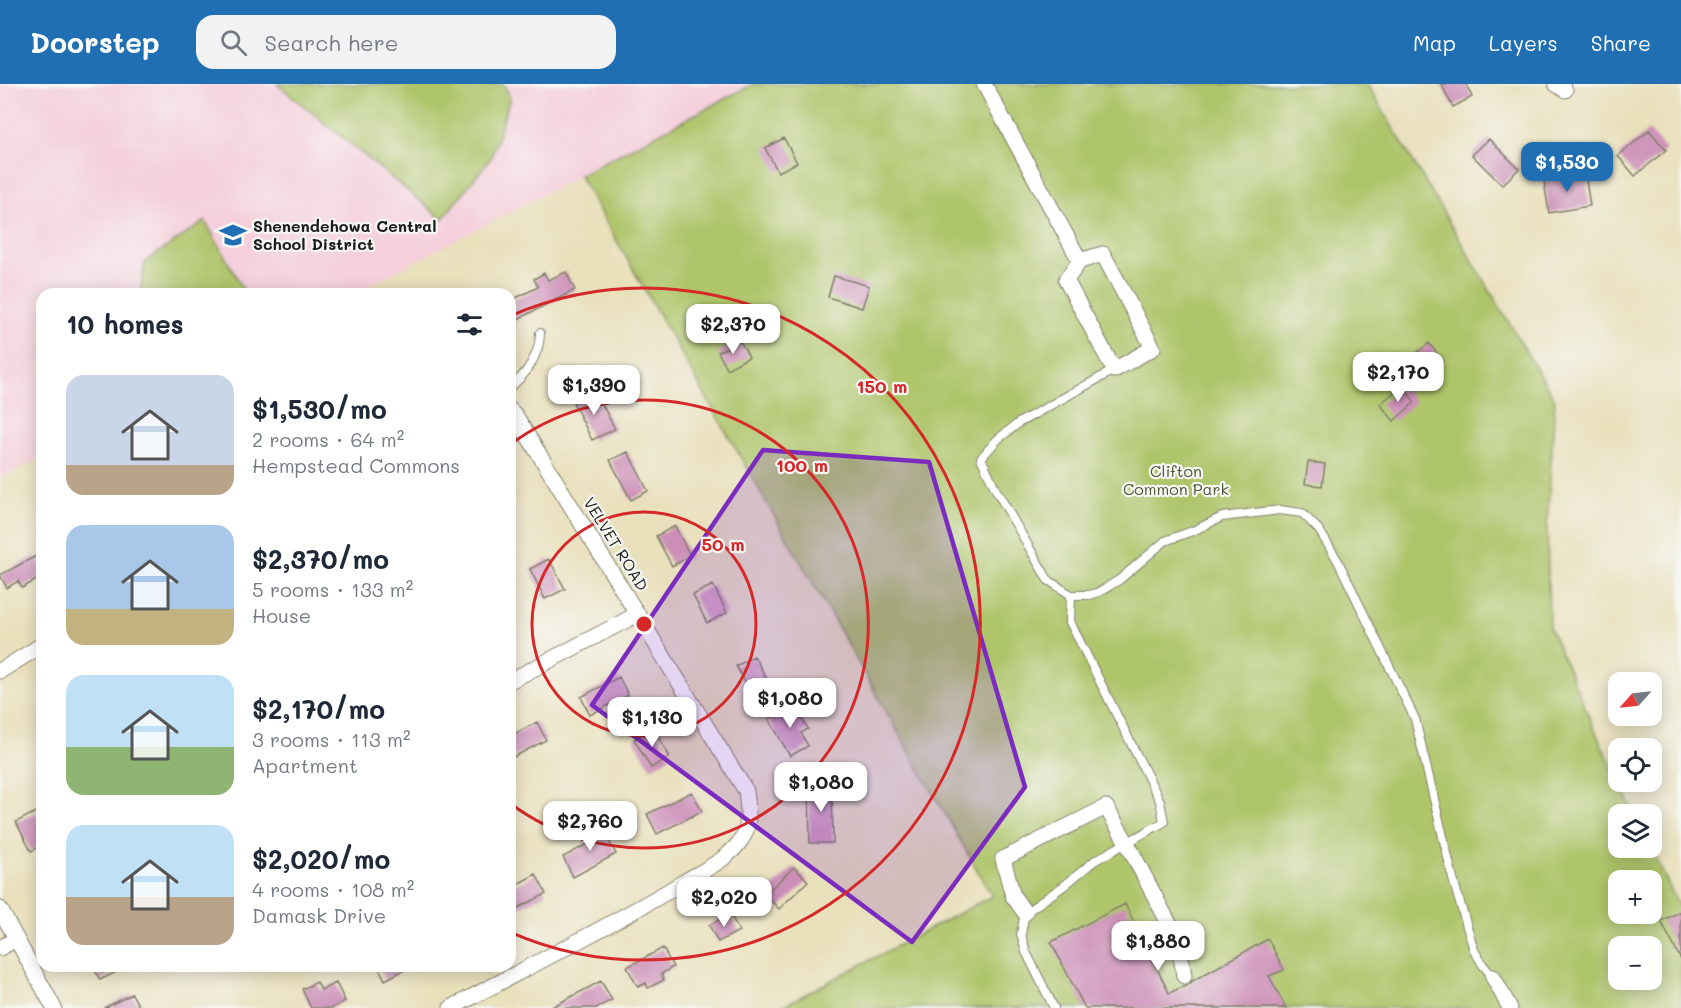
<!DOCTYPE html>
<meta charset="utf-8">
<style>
:root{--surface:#fff;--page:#f2f2f3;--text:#1f2937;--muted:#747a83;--accent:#1f6fb2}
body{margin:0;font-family:Mali,sans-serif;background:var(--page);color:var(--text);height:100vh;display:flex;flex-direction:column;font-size:22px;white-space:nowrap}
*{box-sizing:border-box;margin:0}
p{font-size:20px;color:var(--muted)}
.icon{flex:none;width:33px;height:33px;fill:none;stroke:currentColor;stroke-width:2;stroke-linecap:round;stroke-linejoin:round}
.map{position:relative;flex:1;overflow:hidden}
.side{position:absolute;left:36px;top:204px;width:480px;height:684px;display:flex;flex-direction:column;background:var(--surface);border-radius:18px;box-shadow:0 3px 15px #0003}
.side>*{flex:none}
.needle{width:39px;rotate:243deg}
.controls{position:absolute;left:1608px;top:588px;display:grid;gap:12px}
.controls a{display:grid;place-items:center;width:54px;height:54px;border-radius:12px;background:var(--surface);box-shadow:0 3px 15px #0003;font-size:30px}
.price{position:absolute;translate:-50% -51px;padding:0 14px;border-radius:12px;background:#fff;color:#222;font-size:20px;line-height:39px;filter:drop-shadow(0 2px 3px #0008)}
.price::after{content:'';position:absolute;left:50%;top:36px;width:18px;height:14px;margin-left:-9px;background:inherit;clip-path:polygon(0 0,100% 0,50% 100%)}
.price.on{background:var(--accent);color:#fff}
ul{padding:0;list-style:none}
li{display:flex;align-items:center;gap:18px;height:150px;padding:0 30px}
li span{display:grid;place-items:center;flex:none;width:168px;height:120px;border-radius:18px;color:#555}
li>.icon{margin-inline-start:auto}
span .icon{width:72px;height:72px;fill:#fffc;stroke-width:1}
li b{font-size:26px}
h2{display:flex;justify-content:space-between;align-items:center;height:72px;padding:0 30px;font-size:26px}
header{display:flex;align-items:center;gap:36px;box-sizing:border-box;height:84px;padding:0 30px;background:var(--accent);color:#fff}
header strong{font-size:28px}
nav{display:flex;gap:33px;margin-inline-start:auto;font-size:21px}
.search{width:420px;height:54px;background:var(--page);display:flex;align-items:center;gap:15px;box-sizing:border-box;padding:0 21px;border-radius:18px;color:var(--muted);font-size:22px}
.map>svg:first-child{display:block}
</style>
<header>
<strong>Doorstep</strong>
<div class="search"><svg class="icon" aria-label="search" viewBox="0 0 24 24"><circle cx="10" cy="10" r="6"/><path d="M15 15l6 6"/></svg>Search here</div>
<nav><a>Map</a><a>Layers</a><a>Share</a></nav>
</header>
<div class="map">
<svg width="1681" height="924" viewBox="0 0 1681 924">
<rect width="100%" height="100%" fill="#f6f6f2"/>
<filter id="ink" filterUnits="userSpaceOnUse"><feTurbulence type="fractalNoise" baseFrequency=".0167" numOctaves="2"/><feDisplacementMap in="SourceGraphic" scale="12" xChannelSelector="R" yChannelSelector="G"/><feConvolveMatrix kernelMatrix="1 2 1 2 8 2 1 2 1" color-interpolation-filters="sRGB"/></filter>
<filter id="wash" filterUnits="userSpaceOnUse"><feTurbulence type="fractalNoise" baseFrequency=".008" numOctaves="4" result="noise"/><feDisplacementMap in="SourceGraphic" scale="24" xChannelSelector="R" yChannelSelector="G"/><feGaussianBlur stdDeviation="1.35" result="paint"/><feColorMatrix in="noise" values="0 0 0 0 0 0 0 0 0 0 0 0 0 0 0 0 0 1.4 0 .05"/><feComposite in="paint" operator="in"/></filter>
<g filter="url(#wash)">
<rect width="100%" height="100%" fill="#e9e0bc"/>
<path fill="#f5cfdb" d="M0,0H753L353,210H42V373L0,395Z"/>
<path fill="#afc56a" stroke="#667043" stroke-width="1.5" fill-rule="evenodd" d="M277,0H504L510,14L491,74L442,135Z
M753,0H1367L1555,316L1547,441L1549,542L1598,653L1635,730H1618V764H1651L1681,827V924H779L992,812L579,91ZM1618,796H1652V830H1618ZM1618,862H1652V896H1618Z
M205,137L246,210H140L145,178Z"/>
<g id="blocks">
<path fill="#cc8eb7" d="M1441,0H1466L1472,13L1453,23Z
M1649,46L1666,66L1635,92L1618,72Z
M784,54L797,79L778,88L765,64Z
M1489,55L1519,85L1502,101L1472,71Z
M1585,90L1590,122L1549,129L1544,97Z
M566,188L575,206L510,239V217L538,203L534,195L544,189L548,196Z
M834,192L869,202L862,224L828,213Z
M740,257L749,273L727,285L718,268Z
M1429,259L1443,277L1426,290L1413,272Z
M1402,302L1415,318L1394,337L1380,320Z
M595,307L615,345L592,356L573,318Z
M628,368L648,407L631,416L610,376Z
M1308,378L1325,380L1322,402L1305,400Z
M675,442L690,472L672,482L656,452Z
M36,472L42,484V493L22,504L18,497L7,504L0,491Z
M549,475L565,505L545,515L530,485Z
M713,501L727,529L707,539L693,511Z
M754,572L770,601L752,611L736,582Z
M619,593L628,611L590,631L581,613Z
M794,620L808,645L801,649L808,662L790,672L769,635Z
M537,638L546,656L510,675V652Z
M653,644L670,673L651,684L634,655Z
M832,699L833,759H810L809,700Z
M692,708L702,727L657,750L647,730Z
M36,728L42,739V762L31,767L16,738Z
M600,740L616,770L573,793L563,773L590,759L585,748Z
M794,783L808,797L779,825L765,810Z
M536,790L546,810L510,828V804Z
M1125,820L1169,909L1190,900L1192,897L1268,855L1284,886L1269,892L1286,924H1085L1051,858Z
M1681,827V876L1661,837Z
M730,830L739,847L718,858L709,841Z
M663,864L673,883L661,890L664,896L648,904L646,899L638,903L627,883Z
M93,882H128L100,896Z
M378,882H412L385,896Z
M601,897L612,916L596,924H550Z
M317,898L321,906L336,899L345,917L332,924H311L302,905Z
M132,910L140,924H104Z"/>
</g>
</g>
<g filter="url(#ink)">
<use href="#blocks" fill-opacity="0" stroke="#827e6c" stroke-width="1.5"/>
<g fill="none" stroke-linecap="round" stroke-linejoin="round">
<defs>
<path id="lane" d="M510,303C527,291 540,269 540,249
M1071,511H1089L1099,508L1119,496L1165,457L1195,446L1222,433L1280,426L1302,429L1319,446L1338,477L1415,635L1454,799L1474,866L1483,881L1493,893
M1054,924L1026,868L1021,850L1025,829L1065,801L1094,777L1164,738L1160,717L1070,538L1071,511L1048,496L996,406L981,374L998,355L1020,338L1114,286"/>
<path id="street" d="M984,0L1080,177L1103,170L1153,264L1114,286L1066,196L1080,177
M1556,0L1565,6
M0,587L42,561
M510,597L638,530
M0,825L54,924
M1025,829L1013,812L1003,775L1106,723L1127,759L1179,859L1184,892
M0,864L16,855
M1493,893L1510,924
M451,924C528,883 607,844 682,799C702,787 728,776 741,756C751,743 748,722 746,707L515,331L510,326"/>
</defs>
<use href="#lane" stroke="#827e6c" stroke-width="10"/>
<use href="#street" stroke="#827e6c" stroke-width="17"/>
<use href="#lane" stroke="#fff" stroke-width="8"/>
<use href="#street" stroke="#fff" stroke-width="15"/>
</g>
</g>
<path fill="#7b2cbf" fill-opacity="0.2" stroke="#7b2cbf" stroke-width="4.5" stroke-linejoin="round" d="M763,366L929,378L1025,703L912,858L592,621Z"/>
<g fill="none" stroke="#d62828" stroke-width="3">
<circle cx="644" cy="540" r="112"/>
<path d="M511 360A224 224 0 1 1 511 720"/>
<path d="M510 232A336 336 0 1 1 510 848"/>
</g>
<defs>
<symbol id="school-bare" viewBox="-9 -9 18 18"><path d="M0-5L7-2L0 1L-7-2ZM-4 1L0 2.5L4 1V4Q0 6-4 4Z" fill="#1f6fb2" stroke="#f6f6f2" stroke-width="2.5" paint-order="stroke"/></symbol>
</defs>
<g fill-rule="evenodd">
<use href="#school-bare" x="214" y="132" width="38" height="38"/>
</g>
<g text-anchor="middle" stroke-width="4.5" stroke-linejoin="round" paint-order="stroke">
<g font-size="16" font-weight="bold" fill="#1c1c1c" stroke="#f6f6f2" text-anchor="start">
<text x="253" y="148">Shenendehowa Central<tspan x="253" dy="18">School District</tspan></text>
</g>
<g font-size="16" fill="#4f5737" stroke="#f6f6f2">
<text x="1176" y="393">Clifton<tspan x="1176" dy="18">Common Park</tspan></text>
</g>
<g font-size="16" fill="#1c1c1c" stroke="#f6f6f2">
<text transform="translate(616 460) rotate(58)" y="6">VELVET ROAD</text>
</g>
</g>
<circle cx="644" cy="540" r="9" fill="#d62828" stroke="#f6f6f2" stroke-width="3"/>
<g font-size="18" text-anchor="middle" font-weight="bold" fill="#d62828" stroke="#f6f6f2" stroke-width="4.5" stroke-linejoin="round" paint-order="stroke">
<text x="882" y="309">150 m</text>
<text x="802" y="388">100 m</text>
<text x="723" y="467">50 m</text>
</g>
</svg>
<div class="controls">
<a><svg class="needle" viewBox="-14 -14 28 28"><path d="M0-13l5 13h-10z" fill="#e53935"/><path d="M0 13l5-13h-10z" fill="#747a83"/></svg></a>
<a><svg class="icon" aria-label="locate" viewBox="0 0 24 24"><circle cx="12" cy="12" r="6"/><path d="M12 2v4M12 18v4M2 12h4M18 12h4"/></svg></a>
<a><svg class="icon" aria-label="layers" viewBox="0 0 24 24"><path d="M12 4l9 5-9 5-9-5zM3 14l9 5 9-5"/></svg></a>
<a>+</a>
<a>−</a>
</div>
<b class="price on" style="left:1567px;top:109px">$1,530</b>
<b class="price" style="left:733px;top:271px">$2,370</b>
<b class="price" style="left:1398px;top:319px">$2,170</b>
<b class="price" style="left:594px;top:332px">$1,390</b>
<b class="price" style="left:790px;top:645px">$1,080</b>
<b class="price" style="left:652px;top:664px">$1,130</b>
<b class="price" style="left:821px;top:729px">$1,080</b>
<b class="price" style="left:590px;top:768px">$2,760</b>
<b class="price" style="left:724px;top:844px">$2,020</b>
<b class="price" style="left:1158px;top:888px">$1,880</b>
<section class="side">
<h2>10 homes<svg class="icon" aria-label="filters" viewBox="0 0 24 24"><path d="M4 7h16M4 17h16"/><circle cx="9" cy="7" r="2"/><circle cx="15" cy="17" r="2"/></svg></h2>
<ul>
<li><span style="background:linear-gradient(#c9d6e8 75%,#b9a48a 0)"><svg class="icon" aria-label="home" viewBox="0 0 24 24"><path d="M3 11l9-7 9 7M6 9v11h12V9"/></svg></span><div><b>$1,530/mo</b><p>2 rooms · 64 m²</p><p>Hempstead Commons</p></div></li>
<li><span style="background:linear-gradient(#a9c7e8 70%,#c2b280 0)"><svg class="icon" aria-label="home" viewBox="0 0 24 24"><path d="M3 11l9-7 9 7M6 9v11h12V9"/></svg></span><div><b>$2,370/mo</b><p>5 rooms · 133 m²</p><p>House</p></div></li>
<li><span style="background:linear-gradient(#bfe0f5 60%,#8fb573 0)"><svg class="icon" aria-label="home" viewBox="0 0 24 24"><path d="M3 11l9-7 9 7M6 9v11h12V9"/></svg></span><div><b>$2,170/mo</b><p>3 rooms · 113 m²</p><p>Apartment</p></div></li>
<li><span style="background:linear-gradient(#bfe0f5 60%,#b9a48a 0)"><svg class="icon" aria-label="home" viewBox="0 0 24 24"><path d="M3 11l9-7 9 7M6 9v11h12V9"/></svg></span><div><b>$2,020/mo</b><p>4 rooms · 108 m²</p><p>Damask Drive</p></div></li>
</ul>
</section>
</div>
